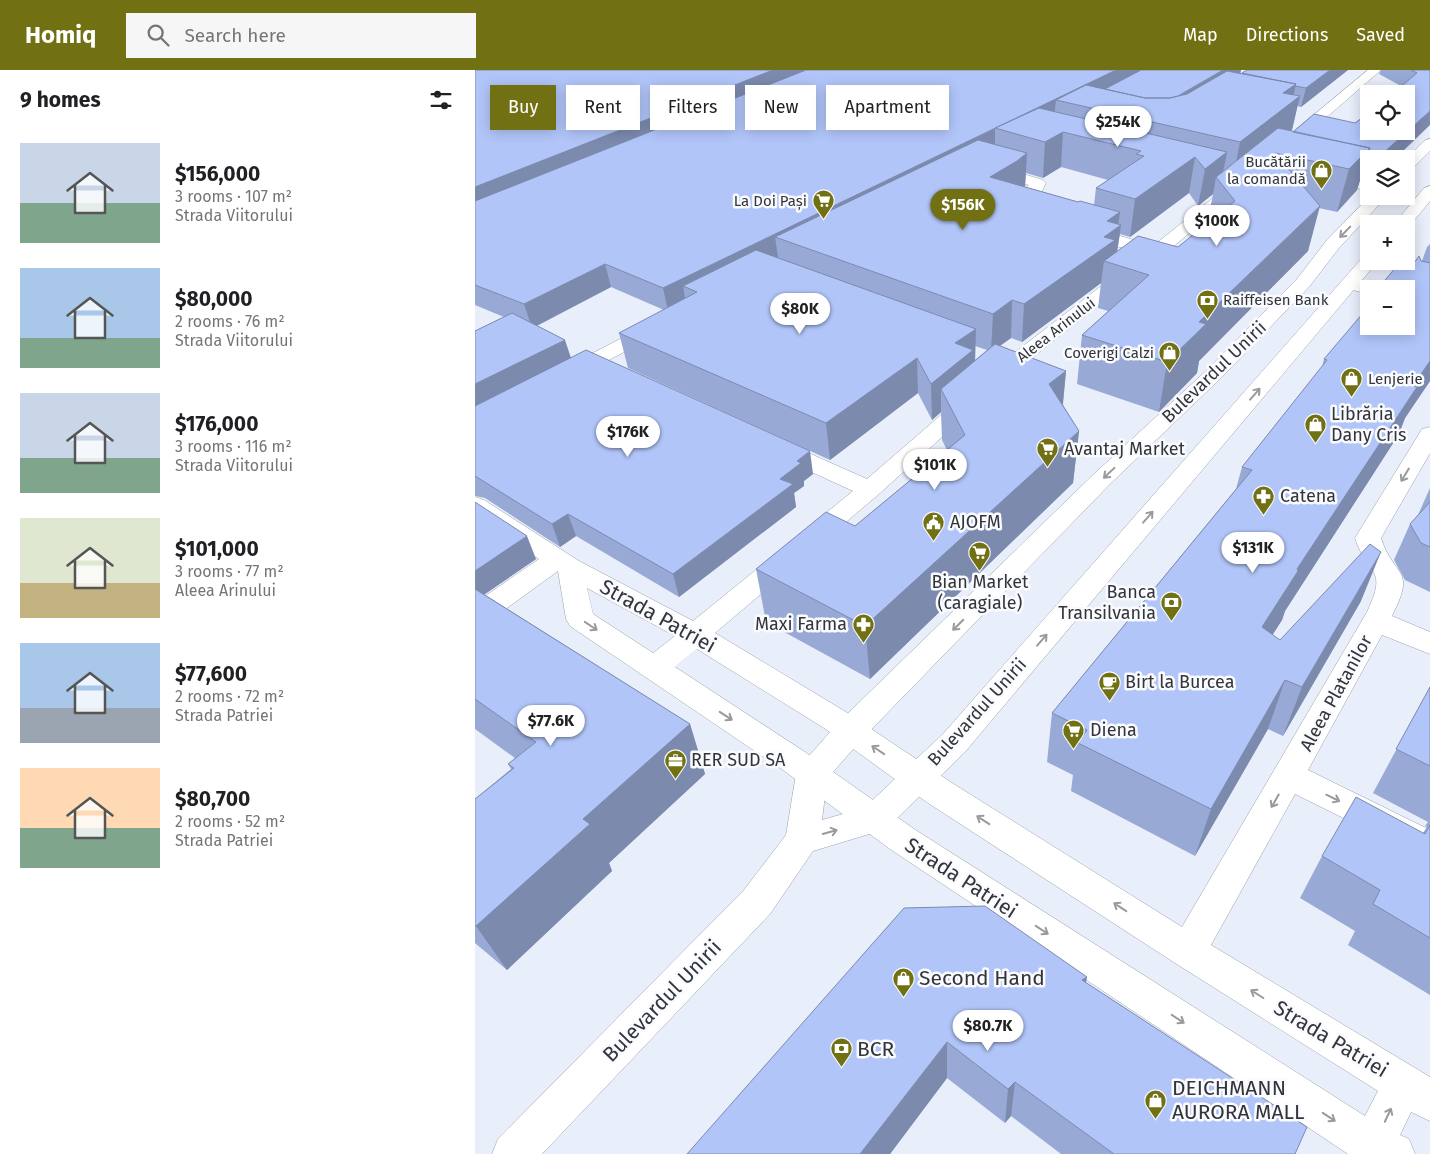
<!DOCTYPE html>
<meta charset="utf-8">
<style>
:root{--surface:#fff;--page:#f6f6f6;--text:#202124;--muted:#757577;--accent:#717013}
body{margin:0;font-family:"Fira Sans",sans-serif;background:var(--page);color:var(--text);height:100vh;display:flex;flex-direction:column;font-size:19px;white-space:nowrap}
*{box-sizing:border-box;margin:0}
p{font-size:16px;color:var(--muted)}
.icon{flex:none;width:28px;height:28px;fill:none;stroke:currentColor;stroke-width:2;stroke-linecap:round;stroke-linejoin:round}
.map{position:relative;flex:1;overflow:hidden}
.side{display:flex;flex-direction:column;background:var(--surface);width:475px}
.side>*{flex:none}
.banner{position:absolute;left:15px;top:15px;width:475px;height:45px;display:flex;gap:10px}
.controls{position:absolute;left:885px;top:15px;display:grid;gap:10px}
.controls a{display:grid;place-items:center;width:55px;height:55px;border-radius:0px;background:var(--surface);box-shadow:0 2px 12px #0003;font-size:25px}
.price{position:absolute;translate:-50% -42px;padding:0 11px;border-radius:18px;background:#fff;color:#222;font-size:16px;line-height:32px;filter:drop-shadow(0 1px 2px #0008)}
.price::after{content:'';position:absolute;left:50%;top:30px;width:15px;height:11px;margin-left:-8px;background:inherit;clip-path:polygon(0 0,100% 0,50% 100%)}
.price.current{background:var(--accent);color:#fff}
ul{padding:0;list-style:none}
li{display:flex;align-items:center;gap:15px;height:125px;padding:0 20px}
li span{display:grid;place-items:center;flex:none;width:140px;height:100px;border-radius:0px;color:#555}
li>.icon{margin-inline-start:auto}
span .icon{width:60px;height:60px;fill:#fffc;stroke-width:1}
li b{font-size:21px}
h2{display:flex;justify-content:space-between;align-items:center;height:60px;padding:0 20px;font-size:21px}
.chip{padding:0 18px;border-radius:0px;background:var(--surface);box-shadow:0 2px 12px #0003;font-size:18px;line-height:45px}
.chip.current{background:var(--accent);color:#fff}
header{display:flex;align-items:center;gap:30px;box-sizing:border-box;height:70px;padding:0 25px;background:var(--accent);color:#fff}
header strong{font-size:24px}
nav{display:flex;gap:28px;margin-inline-start:auto;font-size:18px}
.search{width:350px;height:45px;background:var(--page);display:flex;align-items:center;gap:12px;box-sizing:border-box;padding:0 18px;border-radius:0px;color:var(--muted);font-size:19px}
main{display:flex;flex:1;min-height:0}
.map>svg:first-child{display:block}
</style>
<header>
<strong>Homiq</strong>
<div class="search"><svg class="icon" aria-label="search" viewBox="0 0 24 24"><circle cx="10" cy="10" r="6"/><path d="M15 15l6 6"/></svg>Search here</div>
<nav><a>Map</a><a>Directions</a><a>Saved</a></nav>
</header>
<main>
<section class="side">
<h2>9 homes<svg class="icon" aria-label="filters" viewBox="0 0 24 24"><path d="M4 7h16M4 17h16"/><circle cx="9" cy="7" r="2"/><circle cx="15" cy="17" r="2"/></svg></h2>
<ul>
<li><span style="background:linear-gradient(#c9d6e8 60%,#7fa58c 0)"><svg class="icon" aria-label="home" viewBox="0 0 24 24"><path d="M3 11l9-7 9 7M6 9v11h12V9"/></svg></span><div><b>$156,000</b><p>3 rooms · 107 m²</p><p>Strada Viitorului</p></div></li>
<li><span style="background:linear-gradient(#a9c7e8 70%,#7fa58c 0)"><svg class="icon" aria-label="home" viewBox="0 0 24 24"><path d="M3 11l9-7 9 7M6 9v11h12V9"/></svg></span><div><b>$80,000</b><p>2 rooms · 76 m²</p><p>Strada Viitorului</p></div></li>
<li><span style="background:linear-gradient(#c9d6e8 65%,#7fa58c 0)"><svg class="icon" aria-label="home" viewBox="0 0 24 24"><path d="M3 11l9-7 9 7M6 9v11h12V9"/></svg></span><div><b>$176,000</b><p>3 rooms · 116 m²</p><p>Strada Viitorului</p></div></li>
<li><span style="background:linear-gradient(#dfe7d0 65%,#c2b280 0)"><svg class="icon" aria-label="home" viewBox="0 0 24 24"><path d="M3 11l9-7 9 7M6 9v11h12V9"/></svg></span><div><b>$101,000</b><p>3 rooms · 77 m²</p><p>Aleea Arinului</p></div></li>
<li><span style="background:linear-gradient(#a9c7e8 65%,#9aa5b1 0)"><svg class="icon" aria-label="home" viewBox="0 0 24 24"><path d="M3 11l9-7 9 7M6 9v11h12V9"/></svg></span><div><b>$77,600</b><p>2 rooms · 72 m²</p><p>Strada Patriei</p></div></li>
<li><span style="background:linear-gradient(#ffd9b3 60%,#7fa58c 0)"><svg class="icon" aria-label="home" viewBox="0 0 24 24"><path d="M3 11l9-7 9 7M6 9v11h12V9"/></svg></span><div><b>$80,700</b><p>2 rooms · 52 m²</p><p>Strada Patriei</p></div></li>
</ul>
</section>
<div class="map">
<svg width="955" height="1084" viewBox="0 0 955 1084">
<rect width="100%" height="100%" fill="#e9eefb"/>
<g fill="none" stroke-linecap="round" stroke-linejoin="round">
<defs>
<path id="minor" d="M893,0H906L822,73H812L810,70L812,67Z
M515,94L568,110L571,113L566,123L552,133L551,137L560,143L558,146C550,148 540,146 535,139L538,128L554,115L510,102L507,99L510,96Z
M848,101L894,111V121L843,109L840,106L843,103Z
M763,110L768,112L771,115L768,118L687,186L540,301L404,424L240,563L371,642L477,713L707,857L892,542C914,496 892,506 880,468L944,364L947,359L955,357V383L906,468C919,509 942,496 917,546L955,562V584L907,565L833,700L955,760V791L820,724L736,875L955,1007V1051L936,1042L925,1065L934,1069L940,1084H873L415,779L308,700L95,556L91,549L83,501L10,554L0,557V533L64,489L0,446V427L9,430L104,491L218,551L378,421L295,383L292,378L295,373L303,371L311,373L392,409L526,293L668,184L601,164L599,160L601,156H613L678,176L758,112ZM112,518L200,566L178,583L118,544ZM222,579L349,658L453,733L700,893L903,1021L890,1046L439,759L330,682L200,597Z
M876,209L903,215L905,219H894V224L870,218L867,214L870,210Z
M181,252L188,254L191,258L188,262L99,308L92,310L85,308L82,304L85,300L174,254Z"/>
<path id="major" d="M955,69V81L936,100L931,101V89L950,70Z
M955,116V131L933,158H931V154H919L949,118Z
M895,126H912L864,178L834,217L746,308L635,414L386,670L352,709L347,750L389,738L468,664L888,187L894,186V191H903L490,682L411,759L338,781L295,844L67,1084H17L23,1069L269,820L311,765L321,704L326,695L364,652L619,404L732,300L822,209L852,170Z"/>
</defs>
<use href="#minor" stroke="#9ba0ac" stroke-width="1"/>
<use href="#major" stroke="#9ba0ac" stroke-width="1"/>
<use href="#minor" fill="#fff" fill-rule="evenodd"/>
<use href="#major" fill="#fff" fill-rule="evenodd"/>
</g>
<path fill="#98a9d6" fill-rule="evenodd" d="M0,0H766L765,3H767L873,0L826,37L822,36L817,60L815,61L818,62L880,53L926,16L904,4L906,0H955L928,81L919,89H894V108L893,109L886,107L882,120L862,142L844,138L833,181L724,291L722,303L684,342L602,314L607,265L633,241L623,238L626,213L547,272L536,268L525,276L591,301L588,335L604,361L598,413L395,609L291,552L281,499L380,456L472,380L467,370L466,342L457,350L443,323L355,390L153,298L144,263L189,240L136,217L62,256L96,287L338,404L329,411V416L319,423L321,437L204,527L101,466L85,477L10,428L0,426V261L29,247L0,235ZM586,97L633,110L621,118L619,135L603,132L549,117L550,116L551,103L568,108ZM714,123L723,136L738,124L733,150L734,152L703,177L642,181L645,164L655,167ZM500,276L512,280L500,290Z
M955,174V311L930,348L924,364L810,541L807,550L797,565L805,570L886,531L808,666L793,659L720,786L596,721L598,705L572,692L577,643L761,419L767,397L847,297L849,289L931,219H905L906,215L939,193L947,191L952,177Z
M955,418V522L930,510L919,490L935,454L943,445Z
M0,432L61,489L9,524L215,654L230,704L134,793L137,801L32,900L0,873V729L36,699L33,694L40,688L0,659Z
M955,617V925L873,875L880,861L825,828L847,786L948,763L952,757L950,756L953,752L898,723Z
M612,907L611,913L820,1084H586L536,1046L530,1053L472,1008L415,1084H212Z"/>
<path fill="#7c8aae" d="M298,0H345L0,141V117Z
M641,0H675L630,22L581,30L579,48L520,58V78L300,167L303,187L223,227L222,222L208,216L211,233L193,241L188,218Z
M748,0H766L765,5L698,29Z
M855,0H873L826,37L831,18Z
M821,14L817,32L825,26L817,60L758,108L765,72L808,23Z
M955,41V55L928,81L919,89H905L906,85Z
M588,62L586,97L568,108L570,72Z
M895,78L882,120L862,142L874,99Z
M752,82L746,113L741,107L738,124L723,136L730,99Z
M552,83L550,116L540,125L515,107Z
M720,87L714,123L655,167L660,129Z
M845,136L833,181L724,291L722,303L684,342L692,292L724,252Z
M645,142L643,157L646,155L641,190L629,191L626,213L547,272L549,234L632,151Z
M130,194L136,217L57,258L49,234Z
M537,230L536,268L516,282L518,244Z
M501,259L500,294L466,319V342L457,350L456,314L480,273Z
M90,270L97,291L0,340V314Z
M442,288L443,323L355,390L351,353Z
M955,291V311L930,348L924,364L810,541L807,550L771,607L787,557L822,499L938,316Z
M591,301L586,351L574,314Z
M604,361L598,413L395,609L390,556Z
M335,381L338,404L329,411V416L319,423L321,437L204,527L198,504L305,409L322,391Z
M93,444L101,466L85,477L77,454Z
M52,466L61,489L0,531V501Z
M906,482L886,531L808,666L827,617Z
M810,610L793,659L720,786L736,739Z
M215,654L230,704L134,793L137,801L32,900L1,856L108,749Z
M612,907L603,946L607,910Z
M472,972V1008L415,1084H385Z
M540,1012L536,1046L530,1053L533,1019Z"/>
<path fill="#b1c5f9" stroke="#7c8aae" d="M0,0H298L0,117Z
M331,0H641L188,218L130,194L49,234L0,215V131Z
M666,0H748L703,26L695,28H670L630,19Z
M772,0H855L831,18L820,16L821,14L767,3Z
M936,0H955V41L906,85L903,84L899,88L892,87L895,78L818,62L839,44L880,53L894,43V61H931V24H917L942,3Z
M752,1L821,14L808,23L825,26L765,72L581,30L611,15L670,28H695L712,24Z
M564,38L752,82L730,99L720,87L660,129L621,118L669,86L661,84L666,81L588,62L570,72L520,58Z
M803,58L895,78L874,99L800,83L845,136L724,252L731,254L692,292L607,265L674,205L629,191L663,166L703,177L760,131L741,107Z
M503,70L552,83L542,91L515,107L603,132L605,131L645,142L632,151L646,155L629,167L640,170L549,234L537,230L518,244L300,167Z
M281,180L501,259L480,273L498,280L456,314L442,288L351,353L144,263L222,222L208,216Z
M944,186L946,191L955,193V291L938,316L942,317L822,499L823,501L787,557L805,570L895,474L906,482L827,617L810,610L736,739L603,673L612,660L577,643L777,400L767,397L852,290L849,289L894,236V256H931V219H909L911,216L906,215L926,191H931L939,193Z
M37,243L90,270L0,314V261Z
M520,274L591,301L574,314L604,361L390,556L281,499L351,442L380,456L490,365L466,319Z
M111,280L335,381L322,391L326,393L305,409L318,414L198,504L93,444L77,454L0,406V336Z
M0,432L52,466L0,501Z
M955,432V477L946,473L935,454Z
M0,519L215,654L108,749L115,754L1,856H0V729L39,698L33,694L61,672L0,629Z
M955,617V696L921,679Z
M881,727L950,764L955,755V868L898,834L905,820L847,786Z
M510,836L612,907L607,910L832,1057L820,1084H639L540,1012L533,1019L472,972L385,1084H212L429,838Z"/>
<defs><path id="oneway-shaft" d="M-6 0H5M1.5-3L5.5 0L1.5 3" fill="none" stroke-width="1.6" stroke-linecap="round" stroke-linejoin="round" transform="scale(1.25)"/></defs>
<g stroke="#999a9c">
<use href="#oneway-shaft" transform="translate(870 162) rotate(134)"/>
<use href="#oneway-shaft" transform="translate(780 324) rotate(-49)"/>
<use href="#oneway-shaft" transform="translate(634 403) rotate(137)"/>
<use href="#oneway-shaft" transform="translate(930 405) rotate(121)"/>
<use href="#oneway-shaft" transform="translate(673 447) rotate(-49)"/>
<use href="#oneway-shaft" transform="translate(483 555) rotate(135)"/>
<use href="#oneway-shaft" transform="translate(116 556) rotate(34)"/>
<use href="#oneway-shaft" transform="translate(567 570) rotate(-49)"/>
<use href="#oneway-shaft" transform="translate(251 646) rotate(33)"/>
<use href="#oneway-shaft" transform="translate(403 680) rotate(-146)"/>
<use href="#oneway-shaft" transform="translate(858 728) rotate(26)"/>
<use href="#oneway-shaft" transform="translate(800 731) rotate(120)"/>
<use href="#oneway-shaft" transform="translate(508 750) rotate(-147)"/>
<use href="#oneway-shaft" transform="translate(355 762) rotate(-16)"/>
<use href="#oneway-shaft" transform="translate(645 837) rotate(-147)"/>
<use href="#oneway-shaft" transform="translate(567 860) rotate(33)"/>
<use href="#oneway-shaft" transform="translate(782 924) rotate(-148)"/>
<use href="#oneway-shaft" transform="translate(703 949) rotate(33)"/>
<use href="#oneway-shaft" transform="translate(913 1045) rotate(-65)"/>
<use href="#oneway-shaft" transform="translate(854 1047) rotate(33)"/>
</g>
<defs>
<symbol id="shop-pin" viewBox="-11 -11 22 30"><path d="M0 17L-7.5 6A9.5 9.5 0 1 1 7.5 6Z" fill="#717013" stroke="#fafbfe"/><path d="M-5-2.5h2.3a2.7 3.5 0 0 1 5.4 0H5L5.5 6h-11ZM-1.5-2.5h3a1.5 2.3 0 0 0-3 0Z" fill="#fff"/></symbol>
<symbol id="supermarket-pin" viewBox="-11 -11 22 30"><path d="M0 17L-7.5 6A9.5 9.5 0 1 1 7.5 6Z" fill="#717013" stroke="#fafbfe"/><path d="M-6-5.5h2.5l.6 2H6L4.5 2H-2.5L-4.4-4H-6ZM-1.5 3.2a1.3 1.3 0 1 0 .1 0ZM3 3.2a1.3 1.3 0 1 0 .1 0Z" fill="#fff"/></symbol>
<symbol id="bank-pin" viewBox="-11 -11 22 30"><path d="M0 17L-7.5 6A9.5 9.5 0 1 1 7.5 6Z" fill="#717013" stroke="#fafbfe"/><path d="M-6-4H6V4H-6ZM0-2.3a2.3 2.3 0 1 0 0 4.6a2.3 2.3 0 1 0 0-4.6Z" fill="#fff"/></symbol>
<symbol id="pharmacy-pin" viewBox="-11 -11 22 30"><path d="M0 17L-7.5 6A9.5 9.5 0 1 1 7.5 6Z" fill="#717013" stroke="#fafbfe"/><path d="M-2-6h4v4h4v4h-4v4h-4v-4h-4v-4h4Z" fill="#fff"/></symbol>
<symbol id="civic-pin" viewBox="-11 -11 22 30"><path d="M0 17L-7.5 6A9.5 9.5 0 1 1 7.5 6Z" fill="#717013" stroke="#fafbfe"/><path d="M-.6-6.5H3V-4.5H.6V-3L4-1V1h2V6H-6V1h2V-1L-.6-3ZM-1.2 2.5V6h2.4V2.5Z" fill="#fff"/></symbol>
<symbol id="cafe-pin" viewBox="-11 -11 22 30"><path d="M0 17L-7.5 6A9.5 9.5 0 1 1 7.5 6Z" fill="#717013" stroke="#fafbfe"/><path d="M-5.5-4.5H6V0H3Q3 3.5 0 3.5H-2.5Q-5.5 3.5-5.5 0ZM3-3.2v2h1.7v-2ZM-6 4.5H4V6H-6Z" fill="#fff"/></symbol>
<symbol id="office-pin" viewBox="-11 -11 22 30"><path d="M0 17L-7.5 6A9.5 9.5 0 1 1 7.5 6Z" fill="#717013" stroke="#fafbfe"/><path d="M-6-3h4V-5.5h4V-3h4V5H-6ZM-1-4.5V-3h2v-1.5ZM-6 0V1H6V0Z" fill="#fff"/></symbol>
</defs>
<g fill-rule="evenodd">
<use href="#shop-pin" x="834" y="88" width="25" height="34"/>
<use href="#supermarket-pin" x="336" y="118" width="25" height="34"/>
<use href="#bank-pin" x="720" y="218" width="25" height="34"/>
<use href="#shop-pin" x="682" y="270" width="25" height="34"/>
<use href="#shop-pin" x="864" y="296" width="25" height="34"/>
<use href="#shop-pin" x="828" y="342" width="25" height="34"/>
<use href="#supermarket-pin" x="560" y="366" width="25" height="34"/>
<use href="#pharmacy-pin" x="776" y="414" width="25" height="34"/>
<use href="#civic-pin" x="446" y="440" width="25" height="34"/>
<use href="#supermarket-pin" x="492" y="470" width="25" height="34"/>
<use href="#bank-pin" x="684" y="520" width="25" height="34"/>
<use href="#pharmacy-pin" x="376" y="542" width="25" height="34"/>
<use href="#cafe-pin" x="622" y="600" width="25" height="34"/>
<use href="#supermarket-pin" x="586" y="648" width="25" height="34"/>
<use href="#office-pin" x="188" y="678" width="25" height="34"/>
<use href="#shop-pin" x="416" y="896" width="25" height="34"/>
<use href="#bank-pin" x="354" y="966" width="25" height="34"/>
<use href="#shop-pin" x="668" y="1018" width="25" height="34"/>
</g>
<g text-anchor="middle" stroke-width="5" stroke-linejoin="round" paint-order="stroke">
<g font-size="15" fill="#33353a" stroke="#fafbfe" text-anchor="end">
<text x="831" y="97">Bucătării<tspan x="831" dy="17">la comandă</tspan></text>
<text x="332" y="136">La Doi Pași</text>
<text x="748" y="235" text-anchor="start">Raiffeisen Bank</text>
<text x="679" y="288">Coverigi Calzi</text>
<text x="893" y="314" text-anchor="start">Lenjerie</text>
</g>
<g font-size="15" fill="#33353a" stroke="#fafbfe">
<text transform="translate(581 260) rotate(-38)" y="5">Aleea Arinului</text>
</g>
<g font-size="18" fill="#33353a" stroke="#fafbfe">
<text transform="translate(739 302) rotate(-44)" y="6">Bulevardul Unirii</text>
<text transform="translate(861 623) rotate(-61)" y="6">Aleea Platanilor</text>
<text transform="translate(502 642) rotate(-48)" y="6">Bulevardul Unirii</text>
</g>
<g font-size="18" fill="#33353a" stroke="#fafbfe" text-anchor="start">
<text x="856" y="350">Librăria<tspan x="856" dy="21">Dany Cris</tspan></text>
<text x="589" y="385">Avantaj Market</text>
<text x="805" y="432">Catena</text>
<text x="475" y="458">AJOFM</text>
<text x="505" y="518" text-anchor="middle">Bian Market<tspan x="505" dy="21">(caragiale)</tspan></text>
<text x="681" y="528" text-anchor="end">Banca<tspan x="681" dy="21">Transilvania</tspan></text>
<text x="372" y="560" text-anchor="end">Maxi Farma</text>
<text x="650" y="618">Birt la Burcea</text>
<text x="615" y="666">Diena</text>
<text x="216" y="696">RER SUD SA</text>
</g>
<g font-size="21" fill="#33353a" stroke="#fafbfe">
<text transform="translate(183 546) rotate(29)" y="7">Strada Patriei</text>
<text transform="translate(486 808) rotate(33)" y="7">Strada Patriei</text>
<text transform="translate(187 931) rotate(-46)" y="7">Bulevardul Unirii</text>
<text transform="translate(856 969) rotate(31)" y="7">Strada Patriei</text>
</g>
<g font-size="21" fill="#33353a" stroke="#fafbfe" text-anchor="start">
<text x="444" y="915">Second Hand</text>
<text x="382" y="986">BCR</text>
<text x="697" y="1025">DEICHMANN<tspan x="697" dy="24">AURORA MALL</tspan></text>
</g>
</g>
</svg>
<div class="controls">
<a><svg class="icon" aria-label="locate" viewBox="0 0 24 24"><circle cx="12" cy="12" r="6"/><path d="M12 2v4M12 18v4M2 12h4M18 12h4"/></svg></a>
<a><svg class="icon" aria-label="layers" viewBox="0 0 24 24"><path d="M12 4l9 5-9 5-9-5zM3 14l9 5 9-5"/></svg></a>
<a>+</a>
<a>−</a>
</div>
<b class="price" style="left:643px;top:78px">$254K</b>
<b class="price current" style="left:488px;top:161px">$156K</b>
<b class="price" style="left:742px;top:177px">$100K</b>
<b class="price" style="left:325px;top:265px">$80K</b>
<b class="price" style="left:153px;top:388px">$176K</b>
<b class="price" style="left:460px;top:421px">$101K</b>
<b class="price" style="left:778px;top:504px">$131K</b>
<b class="price" style="left:76px;top:677px">$77.6K</b>
<b class="price" style="left:513px;top:982px">$80.7K</b>
<div class="banner">
<a class="chip current">Buy</a>
<a class="chip">Rent</a>
<a class="chip">Filters</a>
<a class="chip">New</a>
<a class="chip">Apartment</a>
</div>
</div>
</main>
